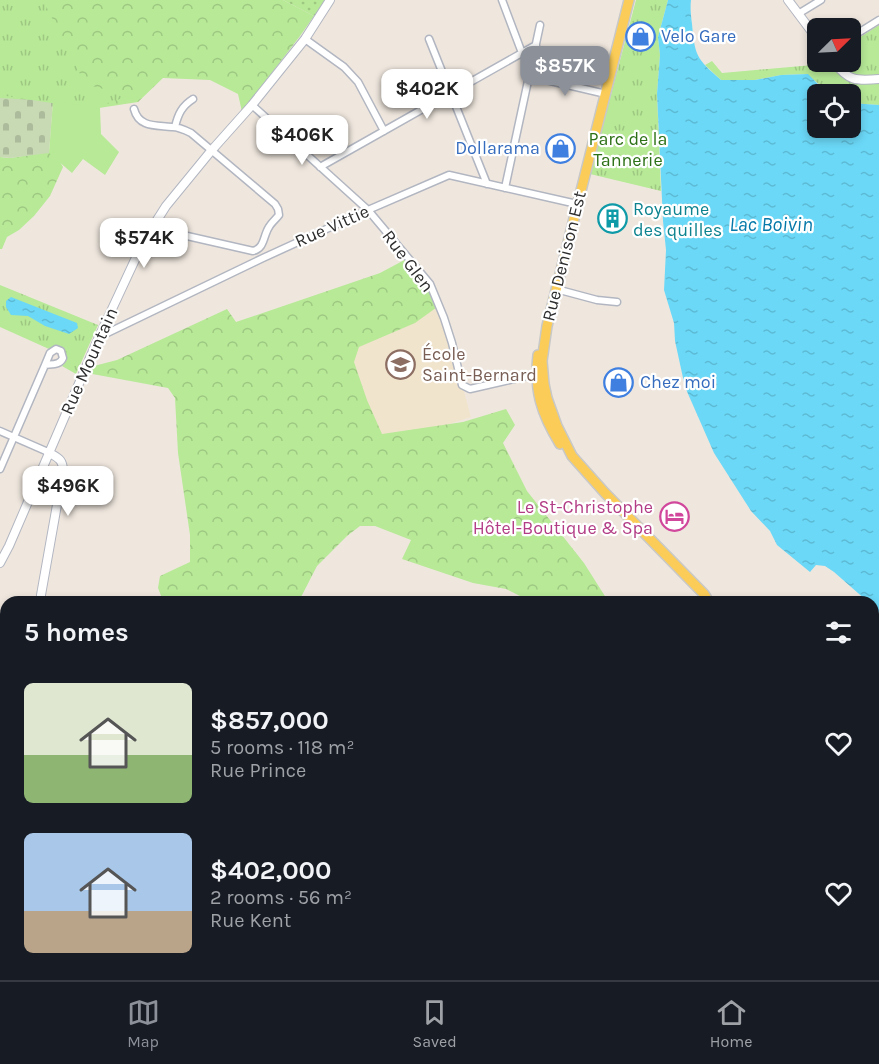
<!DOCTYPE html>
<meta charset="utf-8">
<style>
:root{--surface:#171b24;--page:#242831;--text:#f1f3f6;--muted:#9ea1a6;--line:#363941;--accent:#8c9099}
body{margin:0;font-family:Karla,sans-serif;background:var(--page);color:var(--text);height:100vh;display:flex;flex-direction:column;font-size:22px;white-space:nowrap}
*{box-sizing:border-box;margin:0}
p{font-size:20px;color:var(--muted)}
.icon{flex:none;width:33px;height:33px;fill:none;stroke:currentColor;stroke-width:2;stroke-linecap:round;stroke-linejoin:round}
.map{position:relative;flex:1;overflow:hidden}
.sheet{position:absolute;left:0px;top:596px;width:879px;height:386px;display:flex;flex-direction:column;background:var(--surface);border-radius:18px 18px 0 0;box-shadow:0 3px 9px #0003}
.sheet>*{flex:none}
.needle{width:39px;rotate:66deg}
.controls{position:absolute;left:807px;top:18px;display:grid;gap:12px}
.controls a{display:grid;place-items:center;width:54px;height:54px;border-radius:9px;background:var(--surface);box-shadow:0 3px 9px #0003;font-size:30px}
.price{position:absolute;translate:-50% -51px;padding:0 14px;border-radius:12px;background:#fff;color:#222;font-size:20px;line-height:39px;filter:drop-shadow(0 2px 3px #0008)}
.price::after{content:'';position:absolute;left:50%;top:36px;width:18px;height:14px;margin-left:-9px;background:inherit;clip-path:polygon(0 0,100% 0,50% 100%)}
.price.on{background:var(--accent);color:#fff}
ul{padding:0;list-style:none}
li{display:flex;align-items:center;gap:18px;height:150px;padding:0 24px}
li span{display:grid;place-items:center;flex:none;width:168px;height:120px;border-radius:9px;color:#555}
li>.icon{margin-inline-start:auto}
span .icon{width:72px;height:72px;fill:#fffc;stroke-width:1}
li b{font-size:26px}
h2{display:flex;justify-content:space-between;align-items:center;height:72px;padding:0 24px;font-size:26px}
.dock{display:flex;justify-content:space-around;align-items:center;height:84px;border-top:2px solid var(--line);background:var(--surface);font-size:16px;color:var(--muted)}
.dock a{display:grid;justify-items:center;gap:3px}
.dock .on{color:var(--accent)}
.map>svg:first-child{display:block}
</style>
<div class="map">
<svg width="879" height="980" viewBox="0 0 879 980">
<defs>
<pattern id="grass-dots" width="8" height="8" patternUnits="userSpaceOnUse" patternTransform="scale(1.5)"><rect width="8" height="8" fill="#b7e997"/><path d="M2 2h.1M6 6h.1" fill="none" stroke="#9ec882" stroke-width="1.8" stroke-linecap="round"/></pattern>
<pattern id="forest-crowns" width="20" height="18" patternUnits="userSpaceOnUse" patternTransform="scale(1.5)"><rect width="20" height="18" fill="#b7e997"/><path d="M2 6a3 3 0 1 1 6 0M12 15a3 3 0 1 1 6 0" fill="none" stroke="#9ec882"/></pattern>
<pattern id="cemetery-stones" width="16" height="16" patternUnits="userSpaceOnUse" patternTransform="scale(1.5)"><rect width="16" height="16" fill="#c8dab4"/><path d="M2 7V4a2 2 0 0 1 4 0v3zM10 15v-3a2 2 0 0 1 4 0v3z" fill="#acbb9b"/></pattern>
<pattern id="park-tufts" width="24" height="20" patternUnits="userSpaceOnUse" patternTransform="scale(1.5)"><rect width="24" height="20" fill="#b7e997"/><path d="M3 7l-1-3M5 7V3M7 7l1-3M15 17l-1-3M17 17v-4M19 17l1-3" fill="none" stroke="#9ec882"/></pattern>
<pattern id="water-ripples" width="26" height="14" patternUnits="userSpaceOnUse" patternTransform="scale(1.5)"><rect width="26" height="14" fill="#6bd8f7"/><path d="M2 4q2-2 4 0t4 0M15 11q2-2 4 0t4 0" fill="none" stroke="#5dbad4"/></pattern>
</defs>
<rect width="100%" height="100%" fill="#efe7de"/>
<path fill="#f1e4cd" d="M430,284L444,318L471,417L377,448L332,327Z
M233,975H423L409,980H235Z"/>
<path fill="url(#grass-dots)" d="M283,0H328L314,16Z"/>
<path fill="url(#forest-crowns)" d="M0,0H283L314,16L300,36L242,112L238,94L210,80L163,78L138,102L86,110L0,101Z
M54,151L63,167L50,196L34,216L19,230L7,237L2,249H0V157L10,158Z
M410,257L440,305L415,323L359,347L354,362L367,400L382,434L463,422L506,409L515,425L503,443L527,491L584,563L608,601H530L506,589L473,583L402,559L411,540L375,526H360L347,536L317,566L299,601H163L158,588L160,576L190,562V535L178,453L175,398L168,388L87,373L90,367L117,360L227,309L236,322L380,273Z
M873,621L879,626V656L873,650Z
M873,845L879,852V962L873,968Z
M493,975H574L561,980H478Z
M832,975H865L860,980H833Z"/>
<path fill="url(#cemetery-stones)" d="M0,98L53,101L49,153L10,158L0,157Z"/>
<path fill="url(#park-tufts)" d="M0,0H43L85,84L129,96L90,109L0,95Z
M636,0H668L658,37L660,55L657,94L661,191L590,174Z
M879,25V105L851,103L850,94C831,94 821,87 807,74L781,75L755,80H721L705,65L712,61L722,73L813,65L819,62H850L851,43Z
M0,285L98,325L76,374L62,366L67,360C67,350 59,341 49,349L0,327Z"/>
<path fill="#b7e997" d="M53,101L100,108L101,134L119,152L105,175L83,159L72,173L49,153Z"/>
<path fill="#cdf193" d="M257,975H337L338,978L330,980H258Z"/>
<path fill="url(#water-ripples)" d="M668,0H691C690,8 691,16 692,24C695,56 696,58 721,80H755L781,75L808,74L821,87L831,90L837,94H818V128H850L851,103L879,105V613L873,607V602L867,601L834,572L825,566L816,565L810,572L777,545L770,531L751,511L714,453L685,387L675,341L674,323L664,290L666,250L663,221L657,94L660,55L658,37Z
M11,297L77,323L78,328L69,334L45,326L28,316L11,315L6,307V301Z"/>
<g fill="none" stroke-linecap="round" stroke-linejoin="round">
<defs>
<path id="minor" d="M502,0L522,53
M798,14L821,0
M850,38L879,20
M305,39L344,67L358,82L384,131
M429,39L487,184
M529,76L606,94
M252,105L368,210L430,284L444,318L452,343L462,385L470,389L540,373
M134,109C139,128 156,125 172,127C179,127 185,130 191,133L275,204L278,209L279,215C276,219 271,223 269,227C263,236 265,248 253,251L152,228
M175,127C178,114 182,106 193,99
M320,167L536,45
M505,188L540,25
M556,289L597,300L617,302
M99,337L263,258L368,210L449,175L577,204
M0,431L48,452
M0,469L45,365L50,353L56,349L61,351L63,358C60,365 53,364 45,365
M0,640L6,638
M873,705L879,710
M873,756L879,749
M873,773L879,780
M0,867L6,885
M0,906L6,904
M0,968L6,966
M711,975L713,980
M781,980L790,975
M805,980L814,975"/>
<path id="tertiary" d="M788,0L818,40
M834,62C848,81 856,81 879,79
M0,563L9,546L99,337L140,249L152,228L166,206L211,151L252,105L305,39L330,0
M41,602V595L63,471C63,459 58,458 48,452
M179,975L181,980"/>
<path id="secondary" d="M455,980L469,975"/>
<path id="primary" d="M629,0L547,326L542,361L544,384L547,398L557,426L572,456L605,493L704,594L709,602
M538,355C534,390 541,413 560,444
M827,975L828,980"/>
</defs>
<use href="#minor" stroke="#b2b6c1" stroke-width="9"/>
<use href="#tertiary" stroke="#b2b6c1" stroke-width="10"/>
<use href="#secondary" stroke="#b2b6c1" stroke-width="12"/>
<use href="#primary" stroke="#c8c8c8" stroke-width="12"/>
<use href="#minor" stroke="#fff" stroke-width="6"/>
<use href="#tertiary" stroke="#fff" stroke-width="8"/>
<use href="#secondary" stroke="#fff" stroke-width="9"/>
<use href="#primary" stroke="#fbcd58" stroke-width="9"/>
</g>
<defs>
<symbol id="shop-ring" viewBox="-11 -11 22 22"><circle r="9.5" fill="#fff" stroke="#3f7fe0" stroke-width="1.5"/><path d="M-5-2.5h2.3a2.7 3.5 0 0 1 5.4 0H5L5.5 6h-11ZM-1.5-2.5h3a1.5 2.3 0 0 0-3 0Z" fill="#3f7fe0"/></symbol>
<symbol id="building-ring" viewBox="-11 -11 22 22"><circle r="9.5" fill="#fff" stroke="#0f9aa8" stroke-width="1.5"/><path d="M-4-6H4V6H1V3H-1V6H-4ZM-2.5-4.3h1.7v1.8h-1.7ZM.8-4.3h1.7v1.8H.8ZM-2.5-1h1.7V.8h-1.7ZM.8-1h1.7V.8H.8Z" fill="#0f9aa8"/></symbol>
<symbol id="school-ring" viewBox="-11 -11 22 22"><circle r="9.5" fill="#fff" stroke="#8d6e63" stroke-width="1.5"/><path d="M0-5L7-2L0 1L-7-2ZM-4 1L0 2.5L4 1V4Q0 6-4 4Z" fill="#8d6e63"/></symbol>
<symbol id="hotel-ring" viewBox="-11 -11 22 22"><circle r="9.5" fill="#fff" stroke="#d1479c" stroke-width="1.5"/><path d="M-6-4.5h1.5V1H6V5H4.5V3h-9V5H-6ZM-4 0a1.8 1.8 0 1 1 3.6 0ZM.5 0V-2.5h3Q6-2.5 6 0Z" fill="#d1479c"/></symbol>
</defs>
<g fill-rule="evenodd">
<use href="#shop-ring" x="624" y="20" width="33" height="33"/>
<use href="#shop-ring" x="544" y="132" width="33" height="33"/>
<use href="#building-ring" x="596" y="202" width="33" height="33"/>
<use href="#school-ring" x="384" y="348" width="33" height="33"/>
<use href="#shop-ring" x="602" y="366" width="33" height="33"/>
<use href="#hotel-ring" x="658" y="500" width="33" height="33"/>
</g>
<g text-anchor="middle" stroke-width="4.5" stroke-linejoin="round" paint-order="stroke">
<g font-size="18" fill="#366cbe" stroke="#fff" text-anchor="start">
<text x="661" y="42">Velo Gare</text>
<text x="540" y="154" text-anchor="end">Dollarama</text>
<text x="640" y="388">Chez moi</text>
</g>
<g font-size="18" fill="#2d7116" stroke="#fff">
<text x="628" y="145">Parc de la<tspan x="628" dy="21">Tannerie</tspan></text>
</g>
<g font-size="18" fill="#0d838f" stroke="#fff" text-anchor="start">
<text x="633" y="215">Royaume<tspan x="633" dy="21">des quilles</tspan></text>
</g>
<g font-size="18" fill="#2d2d2d" stroke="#fff">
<text transform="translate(332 226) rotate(-24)" y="6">Rue Vittie</text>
<text transform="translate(564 256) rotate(-76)" y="6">Rue Denison Est</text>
<text transform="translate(408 261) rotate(53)" y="6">Rue Glen</text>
<text transform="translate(89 361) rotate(-66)" y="6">Rue Mountain</text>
</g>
<g font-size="18" fill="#785e54" stroke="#fff" text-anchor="start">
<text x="422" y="360">École<tspan x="422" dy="21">Saint-Bernard</tspan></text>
</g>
<g font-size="18" fill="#b23c85" stroke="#fff" text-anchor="end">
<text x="653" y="513">Le St-Christophe<tspan x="653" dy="21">Hôtel-Boutique &amp; Spa</tspan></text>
</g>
<g font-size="20" font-style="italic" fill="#0478a9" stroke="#fff">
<text x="771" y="231">Lac Boivin</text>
</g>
</g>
</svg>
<div class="controls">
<a><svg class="needle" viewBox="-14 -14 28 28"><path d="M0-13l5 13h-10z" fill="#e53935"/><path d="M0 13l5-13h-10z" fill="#9ea1a6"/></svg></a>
<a><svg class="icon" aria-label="locate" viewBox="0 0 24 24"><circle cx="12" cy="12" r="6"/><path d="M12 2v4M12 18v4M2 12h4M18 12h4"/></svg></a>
</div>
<b class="price on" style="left:565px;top:97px">$857K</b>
<b class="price" style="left:427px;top:120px">$402K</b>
<b class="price" style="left:302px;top:166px">$406K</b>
<b class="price" style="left:144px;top:269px">$574K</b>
<b class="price" style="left:68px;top:517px">$496K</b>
<section class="sheet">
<h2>5 homes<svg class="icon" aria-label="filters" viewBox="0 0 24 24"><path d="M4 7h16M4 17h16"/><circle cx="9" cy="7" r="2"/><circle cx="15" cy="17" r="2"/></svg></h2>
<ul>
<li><span style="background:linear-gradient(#dfe7d0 60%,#8fb573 0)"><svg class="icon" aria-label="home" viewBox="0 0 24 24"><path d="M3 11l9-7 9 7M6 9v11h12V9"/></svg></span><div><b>$857,000</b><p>5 rooms · 118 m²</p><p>Rue Prince</p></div><svg class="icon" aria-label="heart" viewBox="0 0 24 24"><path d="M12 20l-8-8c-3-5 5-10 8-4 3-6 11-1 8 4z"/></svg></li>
<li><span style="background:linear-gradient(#a9c7e8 65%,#b9a48a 0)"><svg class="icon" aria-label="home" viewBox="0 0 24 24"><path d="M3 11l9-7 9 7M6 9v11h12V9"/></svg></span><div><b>$402,000</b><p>2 rooms · 56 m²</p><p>Rue Kent</p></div><svg class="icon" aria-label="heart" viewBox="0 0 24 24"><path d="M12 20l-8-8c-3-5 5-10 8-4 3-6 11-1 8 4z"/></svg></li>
</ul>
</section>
</div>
<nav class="dock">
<a class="on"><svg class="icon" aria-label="map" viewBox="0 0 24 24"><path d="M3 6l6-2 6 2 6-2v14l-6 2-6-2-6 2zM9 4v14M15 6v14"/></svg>Map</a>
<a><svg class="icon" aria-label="saved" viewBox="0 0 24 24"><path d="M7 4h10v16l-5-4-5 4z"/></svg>Saved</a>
<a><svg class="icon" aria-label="home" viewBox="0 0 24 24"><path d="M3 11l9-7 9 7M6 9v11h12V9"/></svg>Home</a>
</nav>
